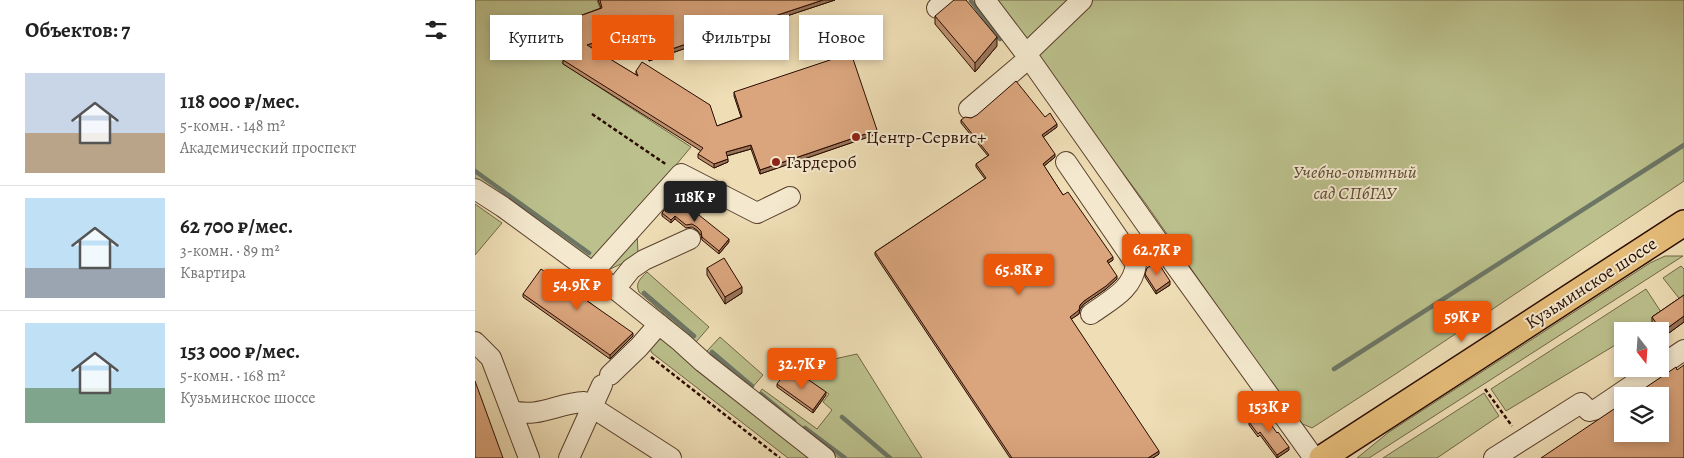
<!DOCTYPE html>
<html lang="ru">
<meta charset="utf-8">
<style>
:root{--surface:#fff;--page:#f6f6f6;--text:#222;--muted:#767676;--line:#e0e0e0;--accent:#ea580c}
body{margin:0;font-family:Alegreya,serif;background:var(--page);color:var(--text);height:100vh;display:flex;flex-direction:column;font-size:19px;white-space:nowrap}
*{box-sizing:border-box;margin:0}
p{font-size:16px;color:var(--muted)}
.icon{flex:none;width:28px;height:28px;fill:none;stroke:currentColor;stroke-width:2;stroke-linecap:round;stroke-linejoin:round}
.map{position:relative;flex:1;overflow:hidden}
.side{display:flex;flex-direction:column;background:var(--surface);width:475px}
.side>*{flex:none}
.hud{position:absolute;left:15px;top:15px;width:475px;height:45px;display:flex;gap:10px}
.needle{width:32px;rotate:163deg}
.controls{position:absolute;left:1139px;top:322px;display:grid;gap:10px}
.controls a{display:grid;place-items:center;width:55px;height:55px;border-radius:0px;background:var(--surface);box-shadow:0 2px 8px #0003;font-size:25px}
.price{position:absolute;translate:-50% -42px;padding:0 11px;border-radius:5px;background:var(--accent);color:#fff;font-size:16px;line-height:32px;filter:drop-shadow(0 1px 2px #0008)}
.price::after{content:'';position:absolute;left:50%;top:30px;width:15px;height:11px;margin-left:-8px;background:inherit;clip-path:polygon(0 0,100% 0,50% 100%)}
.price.selected{background:#222;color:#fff}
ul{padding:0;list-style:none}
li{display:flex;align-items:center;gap:15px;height:125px;padding:0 25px}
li+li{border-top:1px solid var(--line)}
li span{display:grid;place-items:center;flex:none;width:140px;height:100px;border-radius:0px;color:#555}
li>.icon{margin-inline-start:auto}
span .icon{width:60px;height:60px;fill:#fffc;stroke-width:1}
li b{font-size:21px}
h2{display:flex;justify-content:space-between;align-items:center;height:60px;padding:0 25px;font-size:21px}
.tag{padding:0 18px;border-radius:0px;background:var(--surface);box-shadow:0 2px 8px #0003;font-size:18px;line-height:45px}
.tag.selected{background:var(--accent);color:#fff}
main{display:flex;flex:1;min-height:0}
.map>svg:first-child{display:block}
</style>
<main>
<section class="side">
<h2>Объектов: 7<svg class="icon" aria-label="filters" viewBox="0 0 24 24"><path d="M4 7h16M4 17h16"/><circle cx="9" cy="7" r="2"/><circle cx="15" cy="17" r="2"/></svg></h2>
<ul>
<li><span style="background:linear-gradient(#c9d6e8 60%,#b9a48a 0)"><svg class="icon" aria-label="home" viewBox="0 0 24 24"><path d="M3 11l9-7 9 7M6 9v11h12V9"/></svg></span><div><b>118 000 ₽/мес.</b><p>5-комн. · 148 m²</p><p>Академический проспект</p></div></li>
<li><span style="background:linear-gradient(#bfe0f5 70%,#9aa5b1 0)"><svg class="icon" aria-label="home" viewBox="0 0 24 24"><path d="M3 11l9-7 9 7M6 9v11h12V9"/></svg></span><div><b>62 700 ₽/мес.</b><p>3-комн. · 89 m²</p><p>Квартира</p></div></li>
<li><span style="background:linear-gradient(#bfe0f5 65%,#7fa58c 0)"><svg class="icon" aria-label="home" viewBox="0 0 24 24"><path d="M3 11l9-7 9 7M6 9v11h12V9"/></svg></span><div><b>153 000 ₽/мес.</b><p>5-комн. · 168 m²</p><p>Кузьминское шоссе</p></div></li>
</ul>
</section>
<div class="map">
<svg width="1209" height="458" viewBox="0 0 1209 458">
<rect width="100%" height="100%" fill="#eeddb5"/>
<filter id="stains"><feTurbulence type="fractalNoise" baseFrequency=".004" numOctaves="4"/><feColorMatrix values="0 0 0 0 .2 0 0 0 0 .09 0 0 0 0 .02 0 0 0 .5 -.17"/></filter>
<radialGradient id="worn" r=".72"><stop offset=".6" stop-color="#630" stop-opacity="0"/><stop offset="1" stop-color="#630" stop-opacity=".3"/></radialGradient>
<path fill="#bbc08c" stroke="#726646" d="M0,0H122L126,11L95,21L101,39L87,63L216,147L120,262L114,261L0,178Z
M519,0H1209V181L919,375L837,428L823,422L671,204Z
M0,204L27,223L0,255Z
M162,229L163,256L131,271Z
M1190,256H1208L894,458H882L914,432L1175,263Z
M1206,266L1209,269V300L1207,302L1188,278Z
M172,272L234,327L221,342L164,292C160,283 165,279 172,272Z
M1171,289L1188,315L1163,331H1148L1147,341L1031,411L1016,389Z
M245,337L288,375L276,389L232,351Z
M186,339L191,341L338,458H313L177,353L175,349L182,340Z
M382,354L438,444L447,458H364L283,395L287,389L342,429L357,410L348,402L354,394L332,379L327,383L309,370Z
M1009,393L1024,416L962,458H908Z"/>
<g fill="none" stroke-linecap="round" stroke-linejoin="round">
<path stroke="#6d7665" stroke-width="4.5" d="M496,1L525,39
M0,171L114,253
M169,293L219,336
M237,352L277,386
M859,369L1209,145
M286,394L319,421
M367,417L415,458
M330,428L370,458"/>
<defs>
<path id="minor" d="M510,0L554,58L687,247L839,458
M462,8L472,0
M551,54L607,0
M494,109L554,58
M591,162L661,264C658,290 635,300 616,314
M0,189L28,207L140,289L206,342L228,362L350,458
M118,272L206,174L282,213L315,197
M140,289L156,269L169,260L215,239
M0,342L16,358L54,458
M1185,366L1209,350
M135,375L164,347L184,324
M37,411C64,418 83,403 109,402L196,458
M94,458L127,385
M1019,458L1106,403L1114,411L1122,409L1181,369"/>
<path id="major" d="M847,458L1209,223"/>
</defs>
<use href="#minor" stroke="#5b402d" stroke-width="22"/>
<use href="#major" stroke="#2a0c00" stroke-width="28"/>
<path stroke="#2a0c00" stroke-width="2.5" stroke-dasharray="4 2.5" stroke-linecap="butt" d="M117,114L192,165
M176,357L305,458
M1010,389L1037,426"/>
<use href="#minor" stroke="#f4e9cf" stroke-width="20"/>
<use href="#major" stroke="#e7be7a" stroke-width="25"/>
</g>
<path fill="#bb8e6c" stroke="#2a0c00" d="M123,0H360L215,48L214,47L174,61L167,40L151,46L148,36L116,48L161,75V71L242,126L266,117L259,96V92L402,134L285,174L276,149L252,156L253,162L239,168L223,158V154L226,151L88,64V60L104,36L99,22V18L126,8Z
M460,16L522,46L500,72L460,24Z
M570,117L582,127L568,137L580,157L569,166L588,195L638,260L633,263L642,279L631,289L609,304L605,309L604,314L596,319L684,454L678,458H535L400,255V252L510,179L501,167V164L513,156L486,123V120L496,118Z
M200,196L254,242L244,254L227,240L226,235L222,230L217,227L211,228L200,219L196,223L187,216V213Z
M232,268L267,293L250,304L232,275Z
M670,274L695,285L681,294L670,277Z
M91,286L115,291L110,299L158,336L135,359L48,297V294Z
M1209,295V322L1187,338L1185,335V331H1183L1177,324V317Z
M328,382L351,395L338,413L302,387V384Z
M774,422L814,450L802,458L785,435L783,437L774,425Z"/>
<path fill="#997458" stroke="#2a0c00" d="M348,0H360L215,48V44Z
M148,33V36L112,49V45Z
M167,36V40L151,46V42Z
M522,37V46L500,72V63Z
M214,43V47L174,61V57Z
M582,124V127L567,138V135Z
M402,130V134L285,174V170Z
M276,145V149L251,156V152Z
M580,154V157L568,167V164Z
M253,159V162L239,168V164Z
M200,216V219L196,223V220Z
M254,239V242L244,254V251Z
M638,257V260L632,264V261Z
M642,276V279L631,289L609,304L605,309L604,314L595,320V317L609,301Z
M695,281V285L681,294V291Z
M267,287V293L250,304V297Z
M115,288V291L108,301V298Z
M1209,316V322L1187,338V332Z
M158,333V336L135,359V355Z
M351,392V395L338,413V410Z
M814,447V450L802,458V455Z
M684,451V454L678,458H673Z"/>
<path fill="#daa57d" stroke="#2a0c00" d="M125,0H348L215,44L214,43L174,57L167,36L151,42L148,33L112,45L163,76L161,71L167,62L235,105L242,126L267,117L259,92L376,53L402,130L285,170L276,145L251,152L253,159L239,164L223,154L228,148L88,60L105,35L99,18L127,8Z
M479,0H491L522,37L500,63L460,16Z
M541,81L570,117L575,113L582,124L567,135L580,154L568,164L588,195L593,192L638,257L632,261L642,276L631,286L609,301L605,305L604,310L595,317L684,451L673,458H537L400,252L511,178L501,164L514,155L486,120L490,117L496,118L502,115Z
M200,196L254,239L244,251L227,237L226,231L222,227L217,224L211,225L200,216L196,220L187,213Z
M249,258L267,287L250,297L232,268Z
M682,261L695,281L681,291L670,274L672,268Z
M66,269L91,286L98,276L115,288L108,298L158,333L135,355L48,294Z
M1209,295V316L1187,332L1177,317Z
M1209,365V458H1066L1148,403V434H1185V396H1158L1201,367L1202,370Z
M312,370L328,382L331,378L351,392L338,410L302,384Z
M0,381L28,458H0Z
M787,412L802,433L803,432L814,447L802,455L785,432L783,434L774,422Z"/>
<g fill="#8f2418" stroke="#f4e9cf" stroke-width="2">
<circle cx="381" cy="137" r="5"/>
<circle cx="301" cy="162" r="5"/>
</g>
<g text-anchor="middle" stroke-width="4" stroke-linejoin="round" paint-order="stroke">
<g font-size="18" fill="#2a0c00" stroke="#f4e9cf" text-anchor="start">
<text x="391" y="143">Центр-Сервис+</text>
<text x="311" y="168">Гардероб</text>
</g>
<g font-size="18" font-style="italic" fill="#5d4b31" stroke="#f4e9cf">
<text x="880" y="178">Учебно-опытный<tspan x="880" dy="21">сад СПбГАУ</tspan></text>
</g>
<g font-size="18" fill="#2a0c00" stroke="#f4e9cf">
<text transform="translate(1116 283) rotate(-33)" y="6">Кузьминское шоссе</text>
</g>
</g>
<rect width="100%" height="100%" filter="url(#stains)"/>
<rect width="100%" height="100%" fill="url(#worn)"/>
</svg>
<div class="controls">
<a><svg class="needle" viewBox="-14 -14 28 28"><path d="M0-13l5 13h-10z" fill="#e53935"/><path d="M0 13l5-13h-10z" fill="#767676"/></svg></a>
<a><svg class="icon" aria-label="layers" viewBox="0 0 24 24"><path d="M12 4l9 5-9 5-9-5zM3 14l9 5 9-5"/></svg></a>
</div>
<b class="price selected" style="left:220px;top:223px">118K ₽</b>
<b class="price" style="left:682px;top:276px">62.7K ₽</b>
<b class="price" style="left:544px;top:296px">65.8K ₽</b>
<b class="price" style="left:102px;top:311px">54.9K ₽</b>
<b class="price" style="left:987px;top:343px">59K ₽</b>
<b class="price" style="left:327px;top:390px">32.7K ₽</b>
<b class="price" style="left:794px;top:433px">153K ₽</b>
<div class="hud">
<a class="tag">Купить</a>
<a class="tag selected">Снять</a>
<a class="tag">Фильтры</a>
<a class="tag">Новое</a>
</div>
</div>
</main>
